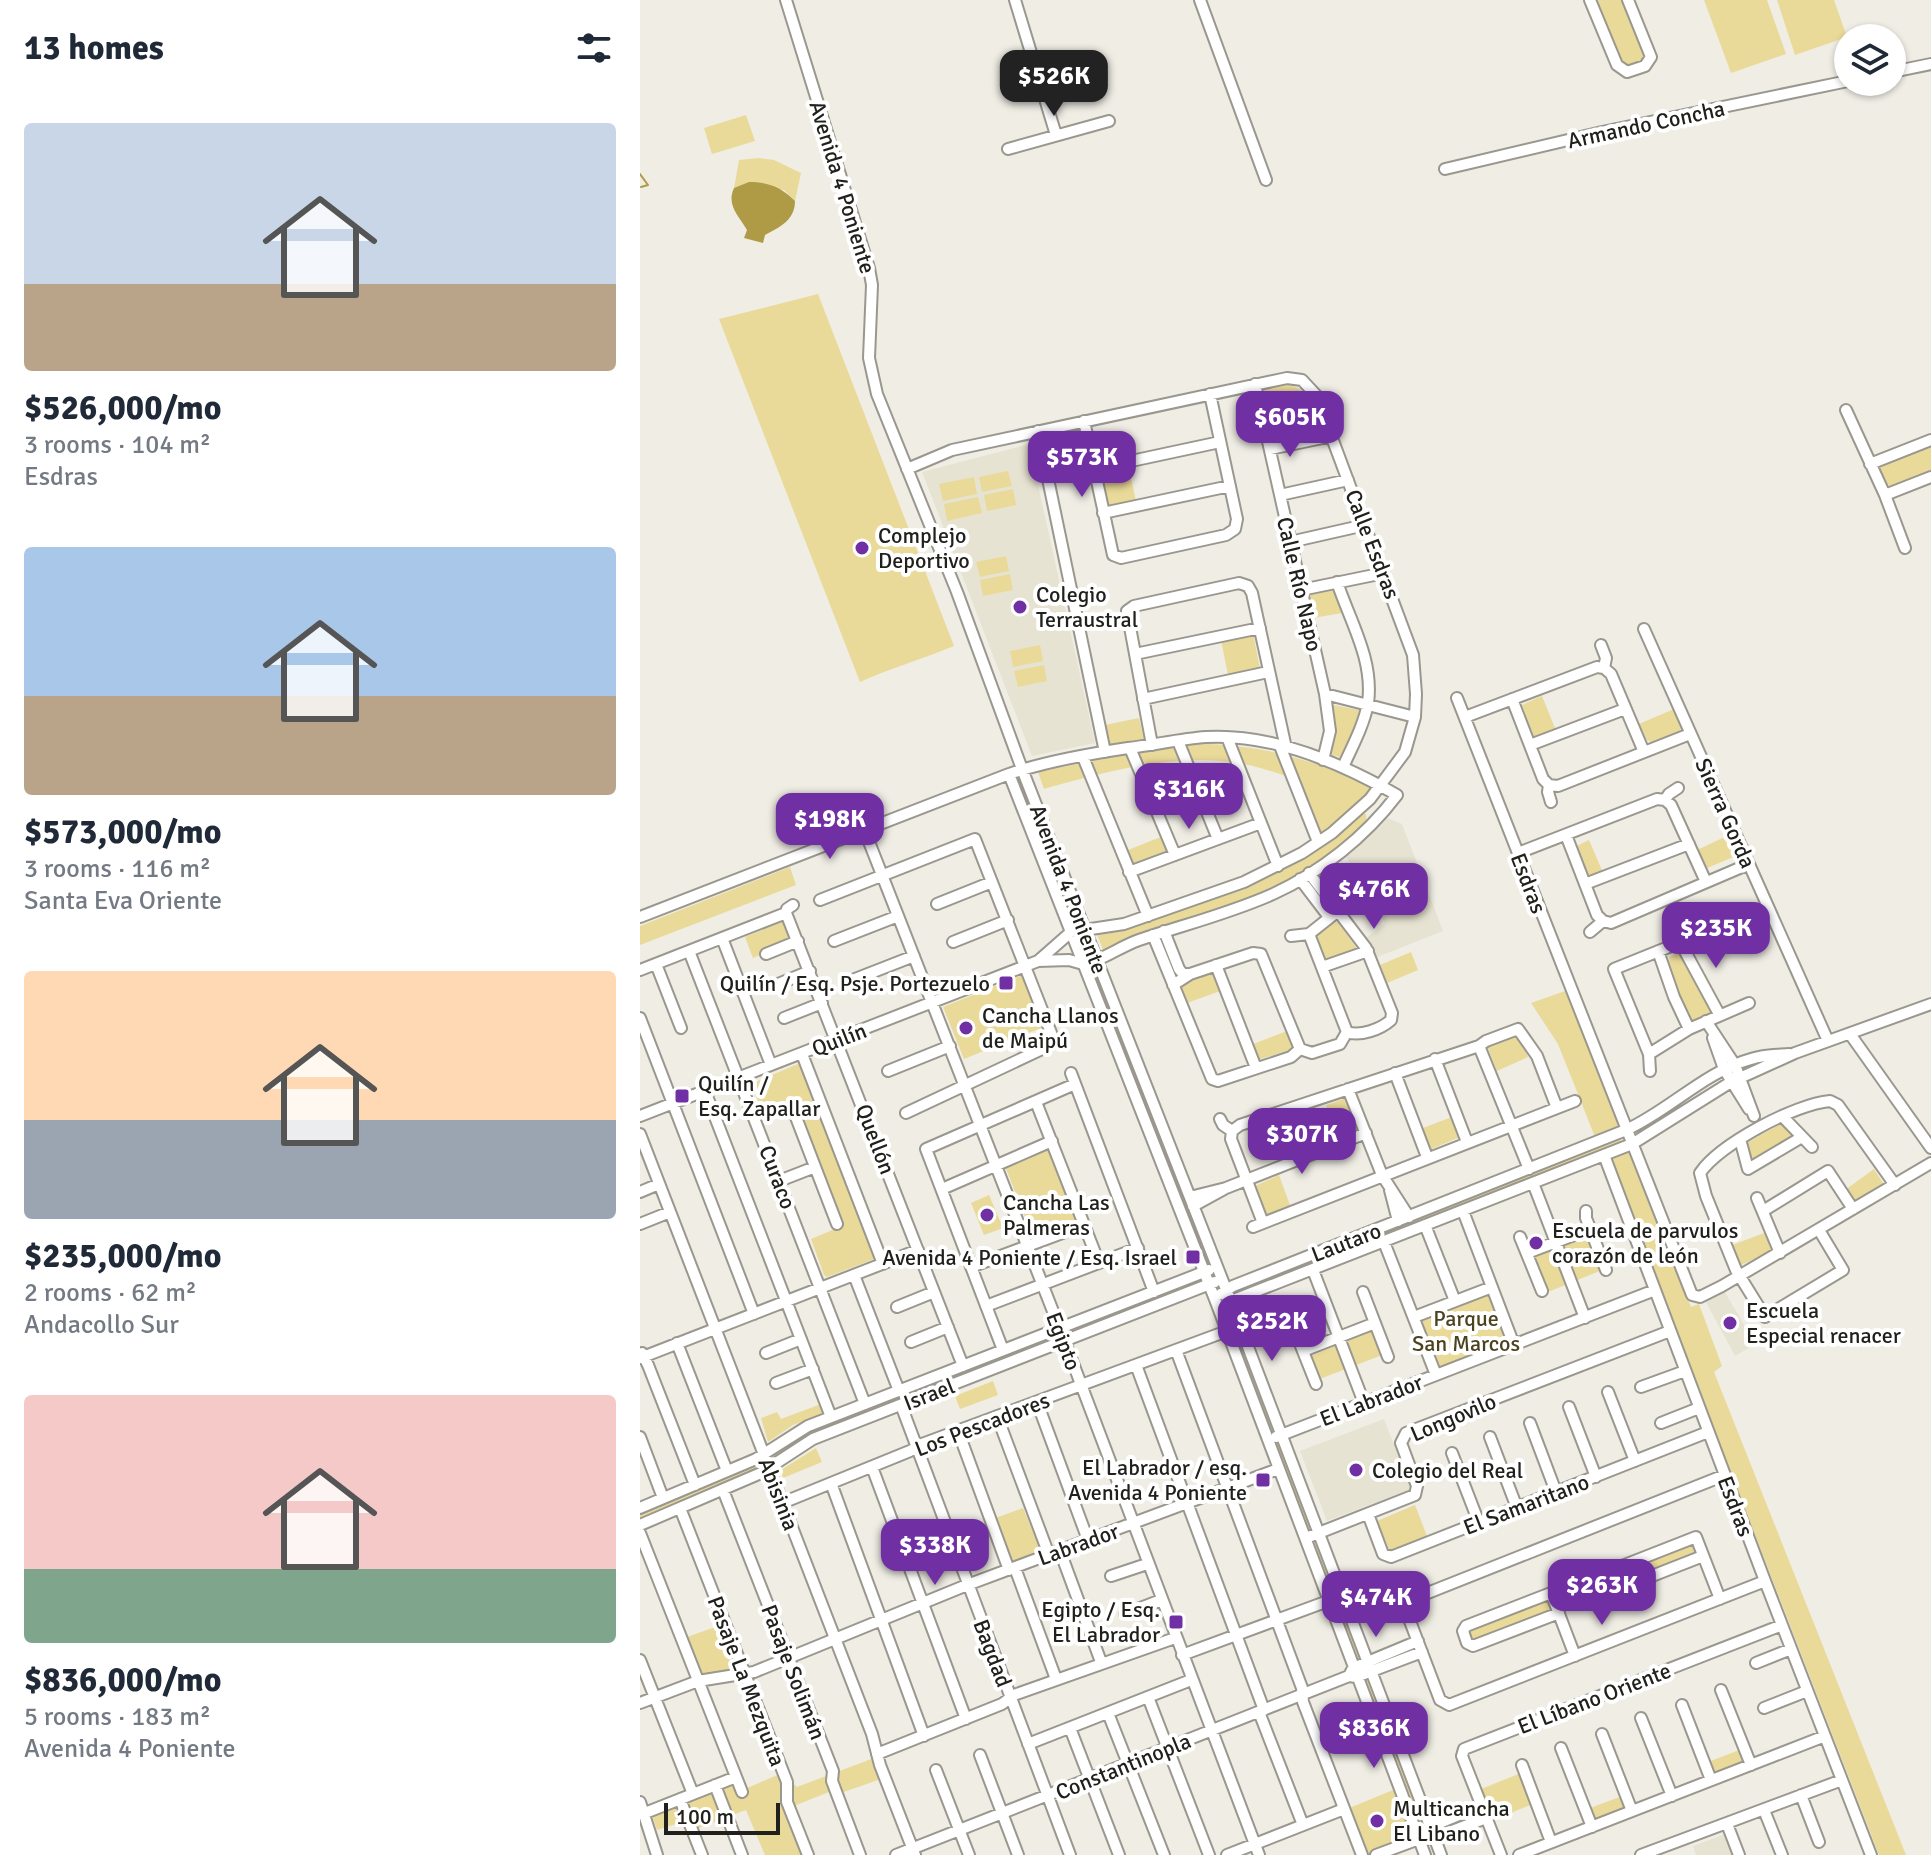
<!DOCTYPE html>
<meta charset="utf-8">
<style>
:root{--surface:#fff;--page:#f2f2f3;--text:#1f2937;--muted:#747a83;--accent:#712fa4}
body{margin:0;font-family:Signika,sans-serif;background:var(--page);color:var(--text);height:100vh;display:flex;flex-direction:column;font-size:30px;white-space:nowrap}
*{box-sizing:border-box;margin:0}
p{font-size:26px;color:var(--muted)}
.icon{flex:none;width:44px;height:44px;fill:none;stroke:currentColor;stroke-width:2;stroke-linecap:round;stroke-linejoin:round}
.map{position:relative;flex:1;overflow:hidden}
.panel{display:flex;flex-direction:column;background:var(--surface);width:640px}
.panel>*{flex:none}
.tools{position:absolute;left:1194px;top:24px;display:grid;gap:16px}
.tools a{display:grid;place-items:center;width:72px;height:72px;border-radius:50%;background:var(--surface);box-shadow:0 2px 6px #0004;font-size:40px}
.scale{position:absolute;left:24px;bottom:20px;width:116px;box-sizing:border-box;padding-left:8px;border:4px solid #20201c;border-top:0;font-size:22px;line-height:28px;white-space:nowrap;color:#20201c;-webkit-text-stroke:6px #fff;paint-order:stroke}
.price{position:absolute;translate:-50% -68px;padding:0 18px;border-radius:16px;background:var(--accent);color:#fff;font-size:26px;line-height:52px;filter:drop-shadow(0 2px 4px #0008)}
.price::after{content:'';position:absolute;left:50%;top:48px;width:24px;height:18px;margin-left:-12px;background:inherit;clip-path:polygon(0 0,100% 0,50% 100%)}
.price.active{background:#222;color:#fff}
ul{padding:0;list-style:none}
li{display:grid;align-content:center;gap:16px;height:424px;padding:0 24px}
li span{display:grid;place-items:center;height:248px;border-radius:8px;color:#555}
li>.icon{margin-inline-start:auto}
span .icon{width:144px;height:144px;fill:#fffc;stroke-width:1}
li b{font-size:34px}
h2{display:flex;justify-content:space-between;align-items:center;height:96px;padding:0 24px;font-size:34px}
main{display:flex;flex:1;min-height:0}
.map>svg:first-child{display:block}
</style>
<main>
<section class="panel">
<h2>13 homes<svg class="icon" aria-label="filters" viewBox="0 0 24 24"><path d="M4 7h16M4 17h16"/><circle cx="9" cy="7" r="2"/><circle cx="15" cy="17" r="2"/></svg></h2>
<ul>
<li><span style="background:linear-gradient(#c9d6e8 65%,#b9a48a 0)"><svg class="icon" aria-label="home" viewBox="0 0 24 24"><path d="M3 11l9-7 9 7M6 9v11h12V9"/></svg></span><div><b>$526,000/mo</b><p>3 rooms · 104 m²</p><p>Esdras</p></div></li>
<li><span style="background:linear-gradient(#a9c7e8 60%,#b9a48a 0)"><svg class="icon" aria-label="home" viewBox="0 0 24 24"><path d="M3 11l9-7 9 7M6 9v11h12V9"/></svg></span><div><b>$573,000/mo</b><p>3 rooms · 116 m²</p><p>Santa Eva Oriente</p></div></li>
<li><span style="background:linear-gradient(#ffd9b3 60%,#9aa5b1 0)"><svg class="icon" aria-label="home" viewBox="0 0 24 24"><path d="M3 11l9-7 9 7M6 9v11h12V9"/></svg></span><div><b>$235,000/mo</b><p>2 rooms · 62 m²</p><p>Andacollo Sur</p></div></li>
<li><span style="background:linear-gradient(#f6c9c9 70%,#7fa58c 0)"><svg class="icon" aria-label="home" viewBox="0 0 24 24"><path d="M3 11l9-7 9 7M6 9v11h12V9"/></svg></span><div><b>$836,000/mo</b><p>5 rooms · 183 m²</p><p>Avenida 4 Poniente</p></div></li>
</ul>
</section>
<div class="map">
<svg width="1291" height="1855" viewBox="0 0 1291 1855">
<rect width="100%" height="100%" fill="#efede4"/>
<path fill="#e7e3d2" d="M389,444L455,743L392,756L282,472Z
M747,818L762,824L803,931L735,958L725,939L745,923L735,902L704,854Z
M1085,1292L1115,1344L1095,1356L1066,1302Z
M744,1419L771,1489L687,1521L660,1451Z
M1088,1833L1097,1855H1056L1053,1846Z"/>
<path fill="#eada99" d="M952,0H984L1006,56L1002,63L988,68L983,67Z
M1064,0H1127L1146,54L1091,73Z
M1137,0H1194L1207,37L1155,55Z
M106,115L115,141L72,154L64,128Z
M119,158L134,160L161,173L155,201L144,190L94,188L99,160Z
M178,294L314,646C282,659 251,668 220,682L79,319Z
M643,385C670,384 675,412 684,432L634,441L621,390Z
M1291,444V473L1256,486L1246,485L1239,465Z
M489,468L496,501L467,507L460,474Z
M368,471L372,486L342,492L339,477Z
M334,477L337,494L303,501L299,484Z
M373,489L376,505L347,511L344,495Z
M338,497L342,513L307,521L304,504Z
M366,556L369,571L340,577L336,562Z
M370,574L373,590L343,596L340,580Z
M696,589L702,613L673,618L666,594Z
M613,633L620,669L588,675L581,640Z
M400,645L403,661L373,667L370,651Z
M404,665L407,681L378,687L374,671Z
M902,696L917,733L895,739L882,705Z
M689,704L723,711L702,758L690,754L694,734Z
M1034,709L1042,727L1040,731L1011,742L1007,740L999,724Z
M499,718L504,739L470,746L465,725Z
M543,743C616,744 661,755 728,785L731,792L684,833L679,830L661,782C636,772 609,763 582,761C524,756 460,773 404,789L398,772Z
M380,774L437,919L431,922L375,776Z
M722,813L726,814L727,825L696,850L640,886L463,950L457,934L474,932C568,899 644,880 722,813Z
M1089,835L1098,855L1065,869L1057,850Z
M523,836L530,853L494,866L488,850Z
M949,840L964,875L948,880L933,848Z
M150,867L156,885L0,945V926Z
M144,921L152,941L113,958L105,937Z
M698,922L718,950L687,961L676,935L692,923Z
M771,952L778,970L747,983L740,965Z
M1043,952L1069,998L1073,1013L1052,1024C1040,1003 1028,981 1029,957Z
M455,964L572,1264L566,1266L448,966Z
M573,972L577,974L583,990L547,1003L541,987L542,984Z
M385,974L406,1026L324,1059L303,1007Z
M928,990L982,1126L955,1137L918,1044L891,1003Z
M647,1031L653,1049L617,1060L611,1045Z
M879,1034L888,1057L857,1071L847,1046Z
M160,1063L163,1065L237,1258L187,1277L184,1275L171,1239L202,1226L155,1106L124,1117L111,1084Z
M706,1098L719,1131L699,1139L686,1105Z
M812,1117L820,1137L789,1150L780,1129Z
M1144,1122L1158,1137L1110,1166L1105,1144Z
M979,1137L982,1143L597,1296L595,1290Z
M411,1148L439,1220L393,1238L365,1166Z
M991,1151L1051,1307L1059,1304L1082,1366L1074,1372L1266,1855H1239L970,1160Z
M1234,1169L1245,1186L1215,1204L1205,1190Z
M639,1175L651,1208L628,1217L623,1213L613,1187Z
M349,1195L363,1228L344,1235L331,1203Z
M1127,1232L1135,1250L1101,1265L1092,1245Z
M948,1235L962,1270L908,1292L894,1256Z
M562,1276L566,1282L428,1336L426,1330Z
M850,1292L870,1342L801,1369L781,1319Z
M592,1311L635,1430L629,1432L584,1312Z
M735,1330L745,1354L677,1380L668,1357Z
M417,1334L419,1339L134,1458L132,1454L159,1434Z
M353,1381L358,1395L320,1409L315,1396Z
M181,1404L185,1413L153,1425L128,1442L121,1418L137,1412L141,1419Z
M641,1443L674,1530L668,1533L635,1445Z
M176,1448L182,1462L143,1478L141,1470Z
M119,1461L123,1462L124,1468L0,1521V1512Z
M775,1505L787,1536L750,1551L737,1521Z
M383,1508L401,1551L370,1563L353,1519Z
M1052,1542L1057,1555L963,1593L958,1579Z
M678,1543L723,1663L716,1665L671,1546Z
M909,1599L914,1613L835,1643L829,1632Z
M81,1625L98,1670L58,1675L44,1638Z
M729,1679L785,1828L781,1833L723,1680Z
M1102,1749L1107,1763L1073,1776L1068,1762Z
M234,1758L241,1779L201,1793L189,1792L149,1808L167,1855H125L106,1810L56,1829L52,1819L17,1830L12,1815L101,1781L105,1789L142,1773L157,1787Z
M881,1773L893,1804L853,1820L841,1789Z
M753,1790L771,1837L725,1854L707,1809Z
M985,1795L989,1807L955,1820L950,1808Z"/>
<path fill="#af9b46" d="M109,182C129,182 141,187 155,201C155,220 140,227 125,235L123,243L104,238L107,230C99,216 86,205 94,188Z"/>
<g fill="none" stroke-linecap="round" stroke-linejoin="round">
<path stroke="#af9b46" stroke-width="2" d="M0,174L8,185L1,187"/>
<defs>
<path id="minor" d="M146,0L229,268L232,285L229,358L237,394L317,592L382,769L591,1302L801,1855
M375,0L416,135
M560,0L626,180
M950,0L977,65L987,72L1005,66L1011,57L988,0
M1252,72L1291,64
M368,149L469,121
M805,169L962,132L1208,81
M615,384L685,694L690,731L683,760
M1206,410L1245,495L1265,548
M444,421L473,555L481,558L586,535L595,529L597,519L570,394
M398,431L465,752
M630,449L692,436
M1230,464L1291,440
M267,469L312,450L647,378L662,380L676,395L773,655L776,694L775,717L765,752L730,799L692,833L662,853L604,882L484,924L431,932L398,961
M454,469L580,442
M640,495L708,480
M1245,495L1291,477
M463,513L590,486
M650,542L725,525
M697,582C710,621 734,660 728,703C724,725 712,747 703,767
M661,590L744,573
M1004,629L1188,1041
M961,645L966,658L964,668
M495,654L620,628
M964,668L971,674L1004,752
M685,694L775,717
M817,698L1052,1295L1060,1297L1082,1286L1291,1163
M503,699L628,672
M872,699L903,779L909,785
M825,717L957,667L964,668
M587,737L638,866
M538,741L578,839
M512,745L487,611L494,606L599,583L608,586L612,593L646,748
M890,745L985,709
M640,746L678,842
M490,748L535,855
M443,757L508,916
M369,774L576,1302L785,1855
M909,785L918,786L1050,734
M909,785L908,792L911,802
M1025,800L1031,805L1066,882
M224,829L425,1342L619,1855
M926,835L957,915L963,921
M878,853L1017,799L1025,800L1029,794L1038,788
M489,872L621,823
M669,873L726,948L752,1013L751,1020C741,1029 720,1037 707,1032
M660,879L689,917
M945,884L1049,844
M180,900L335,839L415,1043L266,1113
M297,904L352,882
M146,913L323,1366
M0,917L369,774C407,761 448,754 488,748C514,745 540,739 566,737C632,733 701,763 757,795C725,837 681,872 633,894C591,913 543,925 499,940C481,946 460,962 443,964
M963,921L971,923L1109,864
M524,931L539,969L543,974H550
M950,932L963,921
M669,934L707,1032
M513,935L572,1079L578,1081L651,1057L660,1049
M651,936L669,934L698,911
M82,938L131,1065
M194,941L258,916
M313,942L368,920
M1040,942L1079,1014
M49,951L225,1404
M1018,951L1034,997L1049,1029
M126,954L158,941
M16,964L41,1028
M576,965L616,1068
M682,967L728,951
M0,970L146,913L147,909L153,905
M210,981L274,956
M533,985L550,974L613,953L621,954L660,1049
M131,987L170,971
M0,1018L114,1314
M144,1018L182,1003
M1066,1021L1095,1065L1114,1116
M1210,1034L1291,1148
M1073,1038L1084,1069L1109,1109
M839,1046L889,1169
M660,1049L672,1053L700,1044L707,1032
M162,1054L243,1264
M1009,1054L1049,1029L1109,1003
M795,1059L827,1142
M248,1071L310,1046
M1010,1071L1009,1054L974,969L1128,907
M431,1073L514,1292
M755,1073L787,1157
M708,1089L742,1175L769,1217
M65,1091L191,1417
M396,1102L459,1263
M154,1112L197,1224
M0,1116L398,961L429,960L443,964
M1143,1117L1172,1147
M580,1119L583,1125L592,1131
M592,1131L600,1125L839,1046L846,1041L878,1029L897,1056L917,1108
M592,1131L591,1139L623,1223
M0,1134L232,1734L240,1765L275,1855
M1100,1139L1108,1169L1162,1137
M964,1155L1125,1581L1231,1855
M139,1181L175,1167
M893,1183L945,1318
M302,1189L412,1141
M750,1190L758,1221
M0,1192L19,1184
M550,1197L586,1188L726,1133
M1117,1198L1140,1253
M553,1206L584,1189
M823,1211L874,1345
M946,1211V1218L966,1270
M1123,1211L1188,1171L1213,1209
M0,1224L30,1212
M785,1225L815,1301
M613,1227L935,1101
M1179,1230L1203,1270L1125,1317L1096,1270L1066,1196L1060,1173C1080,1144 1155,1104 1190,1101L1198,1105L1255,1185
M880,1237L902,1291
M744,1242L796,1375
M887,1253L950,1229
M331,1267L444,1225
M673,1270L724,1403
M214,1275L259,1391
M723,1292L748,1357
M581,1294L593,1286L986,1130C1030,1110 1064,1072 1111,1059C1123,1055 1136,1055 1149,1054
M586,1303L992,1144L1091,1082L1155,1053L1291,1004
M346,1306L498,1248
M257,1307L294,1292
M774,1317L852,1287
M651,1321L676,1384
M271,1342L308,1327
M37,1343L87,1471
M363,1350L286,1149L435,1084
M536,1350L662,1688L663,1702L722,1855
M663,1351L735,1323
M2,1353L8,1365L55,1485
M126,1353L161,1339
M0,1358L278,1250
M496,1365L624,1710
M136,1383L173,1369
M1001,1387L1045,1371
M968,1392L995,1461
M397,1402L448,1540
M261,1405L430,1855
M929,1407L956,1477
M357,1416L409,1555
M890,1423L916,1492
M1021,1423L1059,1408
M318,1431L369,1570
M0,1437L23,1498
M636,1437L1015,1290
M850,1437L877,1508
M812,1453L839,1523
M232,1467L326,1719
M1085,1475L770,1600L765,1608L800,1700L809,1705L1125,1581
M191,1483L284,1736
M83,1490L193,1771L192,1781L220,1855
M142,1503L270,1451L282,1444L587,1331
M0,1508L116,1459L168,1426L569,1270
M40,1508L147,1782V1802L168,1855
M728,1514L743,1554L751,1557L1068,1432
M0,1525L121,1473L173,1439L575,1282
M0,1533L102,1792
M671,1536L775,1495L777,1486L761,1443L766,1433L1030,1331
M420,1551L461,1662
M1063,1556L966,1594L961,1593L955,1581L959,1575L1056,1537L1080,1599
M375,1568L416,1679
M471,1576L507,1564
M919,1613L833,1646L827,1643L823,1631L826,1626L911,1593L935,1656
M485,1614L521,1600
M542,1655L688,1601
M0,1660L53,1794
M1116,1663L1151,1649
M710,1674L713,1668L778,1641
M1081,1690L1111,1765
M508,1697L569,1855
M0,1703L58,1681L114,1672L327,1585L638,1469
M1042,1705L1071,1780
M1124,1708L1167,1691
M619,1712L663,1825
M468,1713L524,1855
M1001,1718L1032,1796
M430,1728L479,1855
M962,1734L992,1811
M388,1744L551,1680
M921,1748L952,1827
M237,1754L362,1704L374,1695L535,1638
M340,1755L378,1855
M882,1765L911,1842
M296,1770L329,1855
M75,1785L102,1855
M1161,1795L1179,1842
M40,1799L62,1855
M0,1802L17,1855
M1124,1810L1142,1855
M5,1813L96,1777
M1087,1824L1099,1855
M786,1831L790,1827L841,1806
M256,1855L709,1676L716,1677L782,1652
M587,1855L704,1809
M736,1855L779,1839L794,1838L846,1818
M861,1855L822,1756L824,1749L1142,1625
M879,1855L1185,1736
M1001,1855L1202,1780"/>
</defs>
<use href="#minor" stroke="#99978e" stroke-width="14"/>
<use href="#minor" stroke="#fff" stroke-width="10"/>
</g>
<g fill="#712fa4" stroke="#fff" stroke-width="3">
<circle cx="222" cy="548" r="8"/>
<circle cx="380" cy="607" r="8"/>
<rect x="358" y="975" width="16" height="16" rx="4"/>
<circle cx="326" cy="1028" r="8"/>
<rect x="34" y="1088" width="16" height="16" rx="4"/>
<circle cx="347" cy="1215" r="8"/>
<circle cx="896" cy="1243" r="8"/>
<rect x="545" y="1249" width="16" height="16" rx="4"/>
<circle cx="1090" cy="1323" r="8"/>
<circle cx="716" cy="1470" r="8"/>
<rect x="615" y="1472" width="16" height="16" rx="4"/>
<rect x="528" y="1614" width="16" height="16" rx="4"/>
<circle cx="737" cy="1821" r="8"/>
</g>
<g text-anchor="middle" stroke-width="8" stroke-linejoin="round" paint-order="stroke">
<g font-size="22" fill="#20201c" stroke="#fff">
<text transform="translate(1006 124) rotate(-12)" y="8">Armando Concha</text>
<text transform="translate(203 187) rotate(73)" y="8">Avenida 4 Poniente</text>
<text transform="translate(733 544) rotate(69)" y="8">Calle Esdras</text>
<text transform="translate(660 584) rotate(77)" y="8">Calle Río Napo</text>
<text transform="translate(1086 813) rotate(66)" y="8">Sierra Gorda</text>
<text transform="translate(889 883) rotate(69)" y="8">Esdras</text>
<text transform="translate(429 889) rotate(69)" y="8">Avenida 4 Poniente</text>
<text transform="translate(199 1039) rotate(-21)" y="8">Quilín</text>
<text transform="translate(236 1139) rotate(69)" y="8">Quellón</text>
<text transform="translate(138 1177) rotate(69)" y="8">Curaco</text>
<text transform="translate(706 1242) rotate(-21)" y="8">Lautaro</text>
<text transform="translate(424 1341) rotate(69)" y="8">Egipto</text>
<text transform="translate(289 1394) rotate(-21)" y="8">Israel</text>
<text transform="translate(731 1400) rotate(-21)" y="8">El Labrador</text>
<text transform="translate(813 1417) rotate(-23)" y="8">Longovilo</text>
<text transform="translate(342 1424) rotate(-21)" y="8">Los Pescadores</text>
<text transform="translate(139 1494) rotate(69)" y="8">Abisinia</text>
<text transform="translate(886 1504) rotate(-21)" y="8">El Samaritano</text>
<text transform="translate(1096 1506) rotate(69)" y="8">Esdras</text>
<text transform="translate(438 1544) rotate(-20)" y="8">Labrador</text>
<text transform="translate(353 1653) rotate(69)" y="8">Bagdad</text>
<text transform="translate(154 1672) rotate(69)" y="8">Pasaje Solimán</text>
<text transform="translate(107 1681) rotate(69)" y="8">Pasaje La Mezquita</text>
<text transform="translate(954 1698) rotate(-21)" y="8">El Líbano Oriente</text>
<text transform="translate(483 1766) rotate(-22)" y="8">Constantinopla</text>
</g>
<g font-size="22" fill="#20201c" stroke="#fff" text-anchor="start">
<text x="238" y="543">Complejo<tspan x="238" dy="25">Deportivo</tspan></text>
<text x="396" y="602">Colegio<tspan x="396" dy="25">Terraustral</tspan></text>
<text x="350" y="991" text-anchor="end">Quilín / Esq. Psje. Portezuelo</text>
<text x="342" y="1023">Cancha Llanos<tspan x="342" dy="25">de Maipú</tspan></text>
<text x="58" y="1091">Quilín /<tspan x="58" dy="25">Esq. Zapallar</tspan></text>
<text x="363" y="1210">Cancha Las<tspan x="363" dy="25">Palmeras</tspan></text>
<text x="912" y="1238">Escuela de parvulos<tspan x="912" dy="25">corazón de león</tspan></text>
<text x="537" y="1265" text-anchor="end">Avenida 4 Poniente / Esq. Israel</text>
<text x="1106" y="1318">Escuela<tspan x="1106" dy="25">Especial renacer</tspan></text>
<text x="607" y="1475" text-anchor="end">El Labrador / esq.<tspan x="607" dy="25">Avenida 4 Poniente</tspan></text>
<text x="732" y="1478">Colegio del Real</text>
<text x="520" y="1617" text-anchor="end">Egipto / Esq.<tspan x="520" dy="25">El Labrador</tspan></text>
<text x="753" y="1816">Multicancha<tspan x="753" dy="25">El Libano</tspan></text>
</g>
<g font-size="22" fill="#4b421e" stroke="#fff">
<text x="826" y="1326">Parque<tspan x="826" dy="25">San Marcos</tspan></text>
</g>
</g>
</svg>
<div class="tools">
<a><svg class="icon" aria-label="layers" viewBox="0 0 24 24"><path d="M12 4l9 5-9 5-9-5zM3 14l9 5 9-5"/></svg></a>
</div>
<div class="scale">100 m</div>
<b class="price active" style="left:414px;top:118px">$526K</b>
<b class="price" style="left:650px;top:459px">$605K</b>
<b class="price" style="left:442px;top:499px">$573K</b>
<b class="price" style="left:549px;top:831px">$316K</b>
<b class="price" style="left:190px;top:861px">$198K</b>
<b class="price" style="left:734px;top:931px">$476K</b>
<b class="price" style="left:1076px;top:970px">$235K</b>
<b class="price" style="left:662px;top:1176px">$307K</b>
<b class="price" style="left:632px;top:1363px">$252K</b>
<b class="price" style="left:295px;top:1587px">$338K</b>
<b class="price" style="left:962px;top:1627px">$263K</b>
<b class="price" style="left:736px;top:1639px">$474K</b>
<b class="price" style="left:734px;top:1770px">$836K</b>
</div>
</main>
